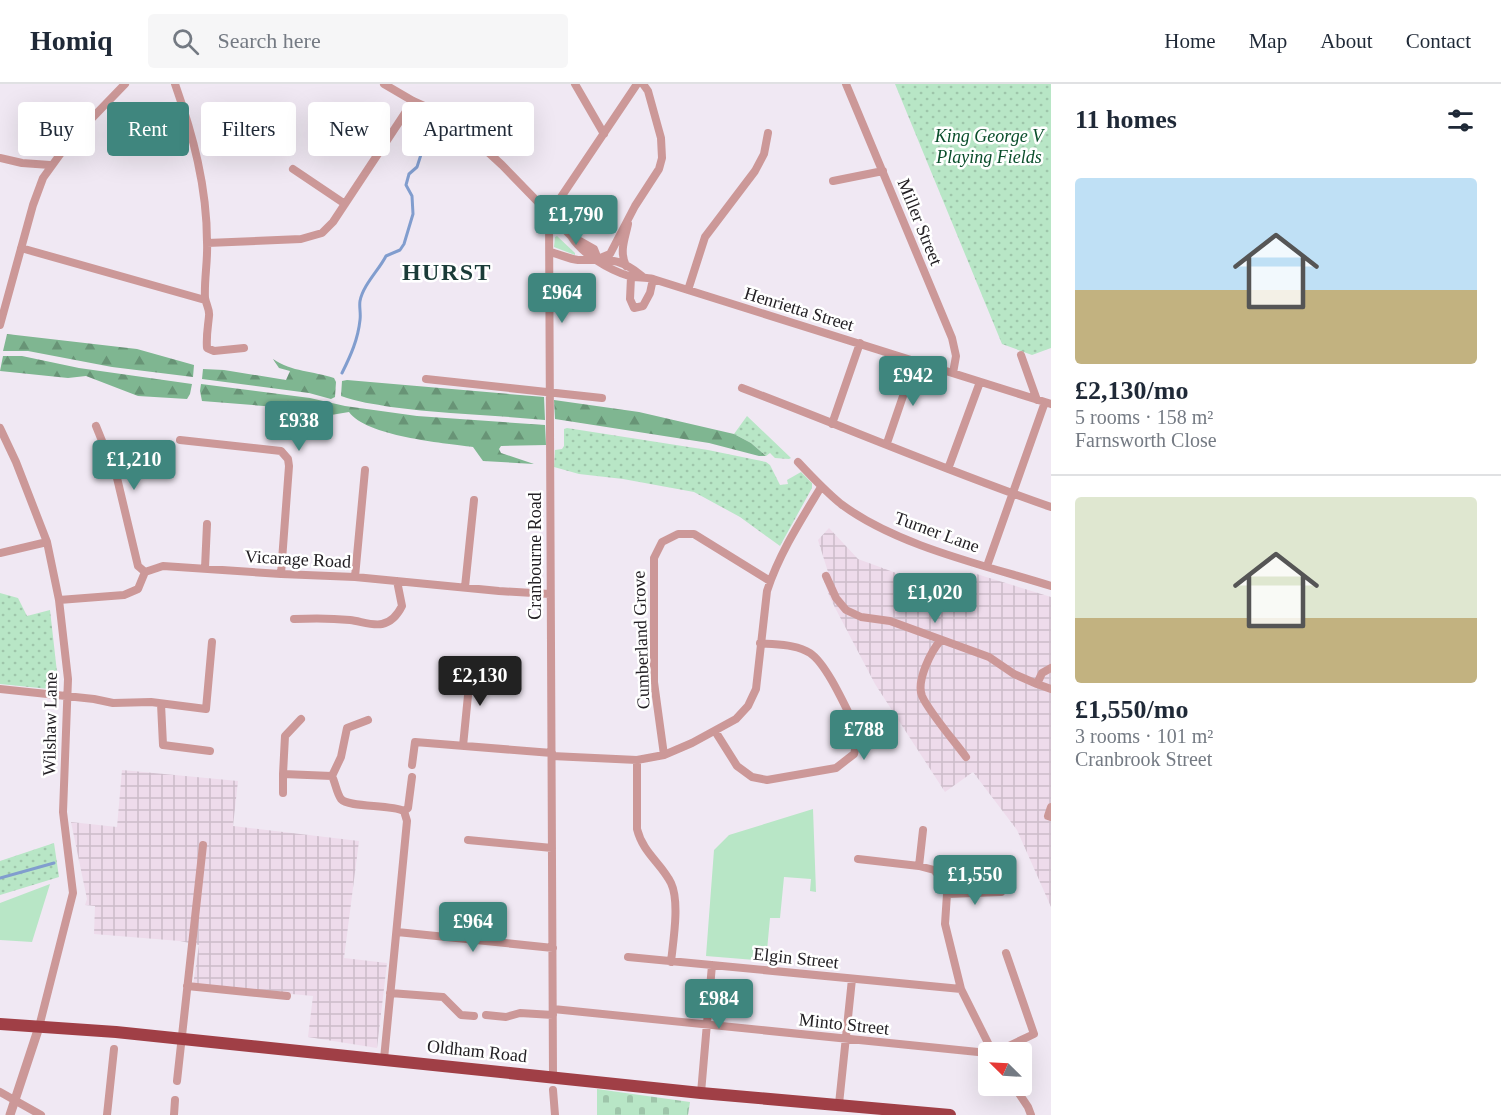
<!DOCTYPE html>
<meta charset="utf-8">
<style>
:root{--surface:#fff;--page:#f6f6f7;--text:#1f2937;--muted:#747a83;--line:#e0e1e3;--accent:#3f867e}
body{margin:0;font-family:Georgia,serif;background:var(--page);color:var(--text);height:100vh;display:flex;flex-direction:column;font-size:22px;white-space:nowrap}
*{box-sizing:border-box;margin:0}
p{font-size:20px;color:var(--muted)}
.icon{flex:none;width:33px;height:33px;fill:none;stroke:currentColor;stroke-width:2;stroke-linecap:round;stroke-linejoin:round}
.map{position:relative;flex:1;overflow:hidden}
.sheet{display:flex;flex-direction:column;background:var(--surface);width:450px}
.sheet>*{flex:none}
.top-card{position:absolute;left:18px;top:18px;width:570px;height:54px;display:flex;gap:12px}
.needle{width:39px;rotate:294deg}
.tools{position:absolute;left:978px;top:958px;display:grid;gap:12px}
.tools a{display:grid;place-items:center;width:54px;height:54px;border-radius:6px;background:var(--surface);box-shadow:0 6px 24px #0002;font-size:30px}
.price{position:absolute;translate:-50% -51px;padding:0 14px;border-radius:6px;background:var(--accent);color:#fff;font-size:20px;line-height:39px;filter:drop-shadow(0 2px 3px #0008)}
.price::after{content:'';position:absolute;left:50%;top:36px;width:18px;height:14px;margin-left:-9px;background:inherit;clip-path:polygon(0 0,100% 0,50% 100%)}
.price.active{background:#222;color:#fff}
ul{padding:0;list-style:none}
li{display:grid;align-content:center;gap:12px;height:318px;padding:0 24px}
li+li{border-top:2px solid var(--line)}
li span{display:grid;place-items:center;height:186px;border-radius:6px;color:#555}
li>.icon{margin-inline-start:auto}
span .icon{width:108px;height:108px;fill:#fffc;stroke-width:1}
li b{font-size:26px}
h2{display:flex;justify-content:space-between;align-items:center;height:72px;padding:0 24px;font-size:26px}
.chip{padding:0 21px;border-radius:6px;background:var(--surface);box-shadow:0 6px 24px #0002;font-size:21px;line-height:54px}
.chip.active{background:var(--accent);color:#fff}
header{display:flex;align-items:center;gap:36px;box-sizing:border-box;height:84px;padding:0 30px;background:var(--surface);border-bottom:2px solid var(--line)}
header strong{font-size:28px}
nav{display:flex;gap:33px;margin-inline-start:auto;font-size:21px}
.search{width:420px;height:54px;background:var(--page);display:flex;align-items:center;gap:15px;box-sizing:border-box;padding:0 21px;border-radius:6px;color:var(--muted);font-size:22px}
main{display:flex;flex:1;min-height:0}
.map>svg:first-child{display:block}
</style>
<header>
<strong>Homiq</strong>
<div class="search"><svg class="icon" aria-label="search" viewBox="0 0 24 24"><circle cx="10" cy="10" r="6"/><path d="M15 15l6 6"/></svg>Search here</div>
<nav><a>Home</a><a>Map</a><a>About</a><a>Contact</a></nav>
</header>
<main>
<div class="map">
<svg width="1051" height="1031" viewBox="0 0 1051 1031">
<defs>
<pattern id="industrial-grid" width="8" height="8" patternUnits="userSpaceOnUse" patternTransform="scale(1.5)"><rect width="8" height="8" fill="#eedbeb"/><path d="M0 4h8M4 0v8" fill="none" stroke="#ccbcc9"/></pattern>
<pattern id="grass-dots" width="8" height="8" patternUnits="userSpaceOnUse" patternTransform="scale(1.5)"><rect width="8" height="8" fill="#b8e6c6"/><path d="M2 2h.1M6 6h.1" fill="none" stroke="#9ec5aa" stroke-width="1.8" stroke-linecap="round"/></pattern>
<pattern id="forest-firs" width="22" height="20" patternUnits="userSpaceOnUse" patternTransform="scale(1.5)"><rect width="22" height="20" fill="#7fb691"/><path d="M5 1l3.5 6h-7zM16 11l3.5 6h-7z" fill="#689476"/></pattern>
<pattern id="cemetery-stones" width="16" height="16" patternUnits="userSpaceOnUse" patternTransform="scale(1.5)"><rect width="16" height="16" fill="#b8e6c6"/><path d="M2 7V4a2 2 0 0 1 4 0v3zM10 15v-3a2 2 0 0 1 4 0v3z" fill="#9ec5aa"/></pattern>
</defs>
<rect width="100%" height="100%" fill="#f0e8f3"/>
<path fill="url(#industrial-grid)" d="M829,444L858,475L907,493L909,490L963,507L970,488L1051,513V823L1017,746L973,688L945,708L875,600L830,514L823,494L828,488L818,456Z
M122,686L238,697L233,742L359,757L344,874L387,879L377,964L308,953L313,912L193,901L199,861L180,857L94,850L95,822L85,821L87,815L71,738L117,743Z"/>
<path fill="url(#grass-dots)" d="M895,0H1051V264L1032,271L1002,260Z
M747,332L791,374L789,375L775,374L770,369L766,372L751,359L734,350Z
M567,344L708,366L766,378L770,381L780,401L788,400L787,396L801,388L812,399V404L780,462L740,433L694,408L623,395L579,390L554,383L555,366L562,365L564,362V345Z
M0,509L18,514L27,532L50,526L59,606L0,600Z
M54,759L59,793L0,811V777Z"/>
<path fill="url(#forest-firs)" d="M7,250L137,265L194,281L193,293L112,283L28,267H3Z
M3,272H22L79,284L192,300L190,310L187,315L138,312L86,292L68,294L0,287Z
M273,275C292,288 313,287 334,294L336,298L335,313L331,315L309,309L202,295L203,285L224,286L286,296L290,287L279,284Z
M347,296L544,313L545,336C494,331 442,330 391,323C374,320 357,318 341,312L342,297Z
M201,300L310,314L345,322L417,332L545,341L546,361L501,362L499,365L501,369L534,380L483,377L473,363C442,359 366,352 349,328L331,331L302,325L202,317L200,307Z
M554,316L639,328L734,350L751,359L766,372H759L709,359L555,335Z"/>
<path fill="url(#cemetery-stones)" d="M597,1005L690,1018L688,1031H597Z"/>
<path fill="#b8e6c6" d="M557,152L575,169V171L554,163L555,153Z
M813,725L816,808L810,807L811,795L784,793L780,834H770L766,877L706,872L714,766L729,751Z
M50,800L32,858L0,856V819Z"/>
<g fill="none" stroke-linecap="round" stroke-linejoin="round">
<path stroke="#819dce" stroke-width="3" d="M342,289C351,271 358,255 360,236C361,229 359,223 360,217C363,201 379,186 386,172L400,166L404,160L413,130L412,112L406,101L409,90L417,83L426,55
M0,794L54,779"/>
<path stroke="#cc9898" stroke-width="8" d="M175,0C193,51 207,103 207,158C208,177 204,195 205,214C206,220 210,226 209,232C208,243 206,252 207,264L214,267L244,264
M384,0L413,17L444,31L464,46L502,81L571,152C582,170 609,186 629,192C637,194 645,193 653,195L1051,320
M575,0L604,50
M846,0L952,254L956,272L953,289
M0,74L22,79L50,81
M293,85L345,120
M833,97L883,87
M549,131L553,993
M549,131L637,0
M571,152L594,165L598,175
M207,159L301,155L322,149L333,138L413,17
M21,164L205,216
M550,168C559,170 569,175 578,176C607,177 616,171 642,192
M598,175L610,170L635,122L659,85L662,74L661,54L648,7L643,0
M626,182C619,167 625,155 628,140
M631,193L630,215L634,224L643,222L650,209L653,195
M688,206L705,153L755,87L764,70L768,49
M0,241L33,121L43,94L69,58L125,0
M1021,271L1037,316
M426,295L602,314
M742,304C845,343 947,387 1051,423
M832,340L860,259
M96,342L117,394L138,482L145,488
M0,344L16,378L47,458L59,516L68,595L63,728L73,809L39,943
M180,356L281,367L288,375L289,382L281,490
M887,359L915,277
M798,378C812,393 825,407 841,420C897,462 984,481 1051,502
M948,385L980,298
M0,469L47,458
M987,482L1045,318
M205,484L207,440
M826,492L836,514L846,526L861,533L890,537L989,573L1014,590L1037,600
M355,493L365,386
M465,503L474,416
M59,516L124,511L138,505L145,488L163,482L281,490L355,493L499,507L550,510
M294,535C313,534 331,534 350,536C360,537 372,542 382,540C392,538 398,530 402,522L397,497
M941,556C931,567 916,597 922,612C929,628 955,658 966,673
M1051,584L1042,589L1037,600L1051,605
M0,605L94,615L113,619L151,618L206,625L212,558
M161,620L163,661L210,667
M301,635L285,652L283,690L332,692C335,698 337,710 341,715C349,724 390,720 404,727
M715,647L737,682L752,693L767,696L836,684L854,670L859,650C848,629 828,581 810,569C796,560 776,561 760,559
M463,662L471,581
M664,671L654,598V474L662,458L678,450H694L770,497
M552,672L637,676L664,671L692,659L736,635L748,622L756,605L767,507C779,470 801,436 821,403
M637,676V745C643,769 661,779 671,799C680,818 673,858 671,878
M412,681L415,658L552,669
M332,692L341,673L347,644L368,636
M283,709V690
M1051,723L1048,732L1051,733
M468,756L552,764
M858,775L919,782L934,786L944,797L947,810L945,840L961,905L993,969
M919,782L923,746
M947,810L1001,808
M397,848L553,864
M628,873L961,905
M187,902L287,912
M390,909L443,913L461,931L474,932
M553,925L988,969
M486,931L506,933L520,929L553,931
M994,969L1034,950L1006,869
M384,975L407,737L404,727L408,724L412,693
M177,997L203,761
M1014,1002L1028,1023L1031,1031
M553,1006L555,1031
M0,1008L41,1031
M701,1009L712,881
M839,1020L852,895
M107,1031L114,965
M174,1031L175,1016"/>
<path stroke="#cc9898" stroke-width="9" d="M10,1031L39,943"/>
<path stroke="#a03f46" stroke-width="12" d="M0,940L116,948L701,1009L950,1031"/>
</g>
<g text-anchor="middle" stroke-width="5" stroke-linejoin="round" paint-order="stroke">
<g font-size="18" font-style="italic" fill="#0a4e2b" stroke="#fff">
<text x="989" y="58">King George V<tspan x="989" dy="21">Playing Fields</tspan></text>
</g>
<g font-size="18" fill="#232024" stroke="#fff">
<text transform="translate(920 138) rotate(68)" y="6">Miller Street</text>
<text transform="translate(799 225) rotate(17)" y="6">Henrietta Street</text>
<text transform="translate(937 448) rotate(20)" y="6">Turner Lane</text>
<text transform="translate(535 472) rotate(-90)" y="6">Cranbourne Road</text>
<text transform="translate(298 475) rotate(3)" y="6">Vicarage Road</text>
<text transform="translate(641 556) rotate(-92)" y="6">Cumberland Grove</text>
<text transform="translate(50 640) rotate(-89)" y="6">Wilshaw Lane</text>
<text transform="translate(796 874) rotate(6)" y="6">Elgin Street</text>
<text transform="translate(844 940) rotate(6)" y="6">Minto Street</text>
<text transform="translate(477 967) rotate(6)" y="6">Oldham Road</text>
</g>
<g font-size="24" font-weight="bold" letter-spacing="1.5" fill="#1a3b38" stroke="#fff">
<text x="447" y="196">HURST</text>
</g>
</g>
</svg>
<div class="tools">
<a><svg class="needle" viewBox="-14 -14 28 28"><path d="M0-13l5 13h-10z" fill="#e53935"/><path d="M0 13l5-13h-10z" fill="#747a83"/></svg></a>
</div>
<b class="price" style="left:576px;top:162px">£1,790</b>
<b class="price" style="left:562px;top:240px">£964</b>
<b class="price" style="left:913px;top:323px">£942</b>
<b class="price" style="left:299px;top:368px">£938</b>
<b class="price" style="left:134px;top:407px">£1,210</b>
<b class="price" style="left:935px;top:540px">£1,020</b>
<b class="price active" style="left:480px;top:623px">£2,130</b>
<b class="price" style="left:864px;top:677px">£788</b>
<b class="price" style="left:975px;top:822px">£1,550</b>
<b class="price" style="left:473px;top:869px">£964</b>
<b class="price" style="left:719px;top:946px">£984</b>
<div class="top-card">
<a class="chip">Buy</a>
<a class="chip active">Rent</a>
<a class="chip">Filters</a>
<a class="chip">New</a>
<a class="chip">Apartment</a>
</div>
</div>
<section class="sheet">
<h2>11 homes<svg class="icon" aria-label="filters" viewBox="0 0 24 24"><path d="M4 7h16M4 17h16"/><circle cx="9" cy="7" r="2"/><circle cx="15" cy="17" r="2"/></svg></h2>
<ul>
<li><span style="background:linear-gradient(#bfe0f5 60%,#c2b280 0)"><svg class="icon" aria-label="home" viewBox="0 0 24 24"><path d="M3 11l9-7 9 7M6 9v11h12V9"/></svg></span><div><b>£2,130/mo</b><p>5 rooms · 158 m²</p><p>Farnsworth Close</p></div></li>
<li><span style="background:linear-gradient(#dfe7d0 65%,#c2b280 0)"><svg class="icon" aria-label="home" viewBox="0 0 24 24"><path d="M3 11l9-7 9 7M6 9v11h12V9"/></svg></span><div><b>£1,550/mo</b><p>3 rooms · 101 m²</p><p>Cranbrook Street</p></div></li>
</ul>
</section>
</main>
